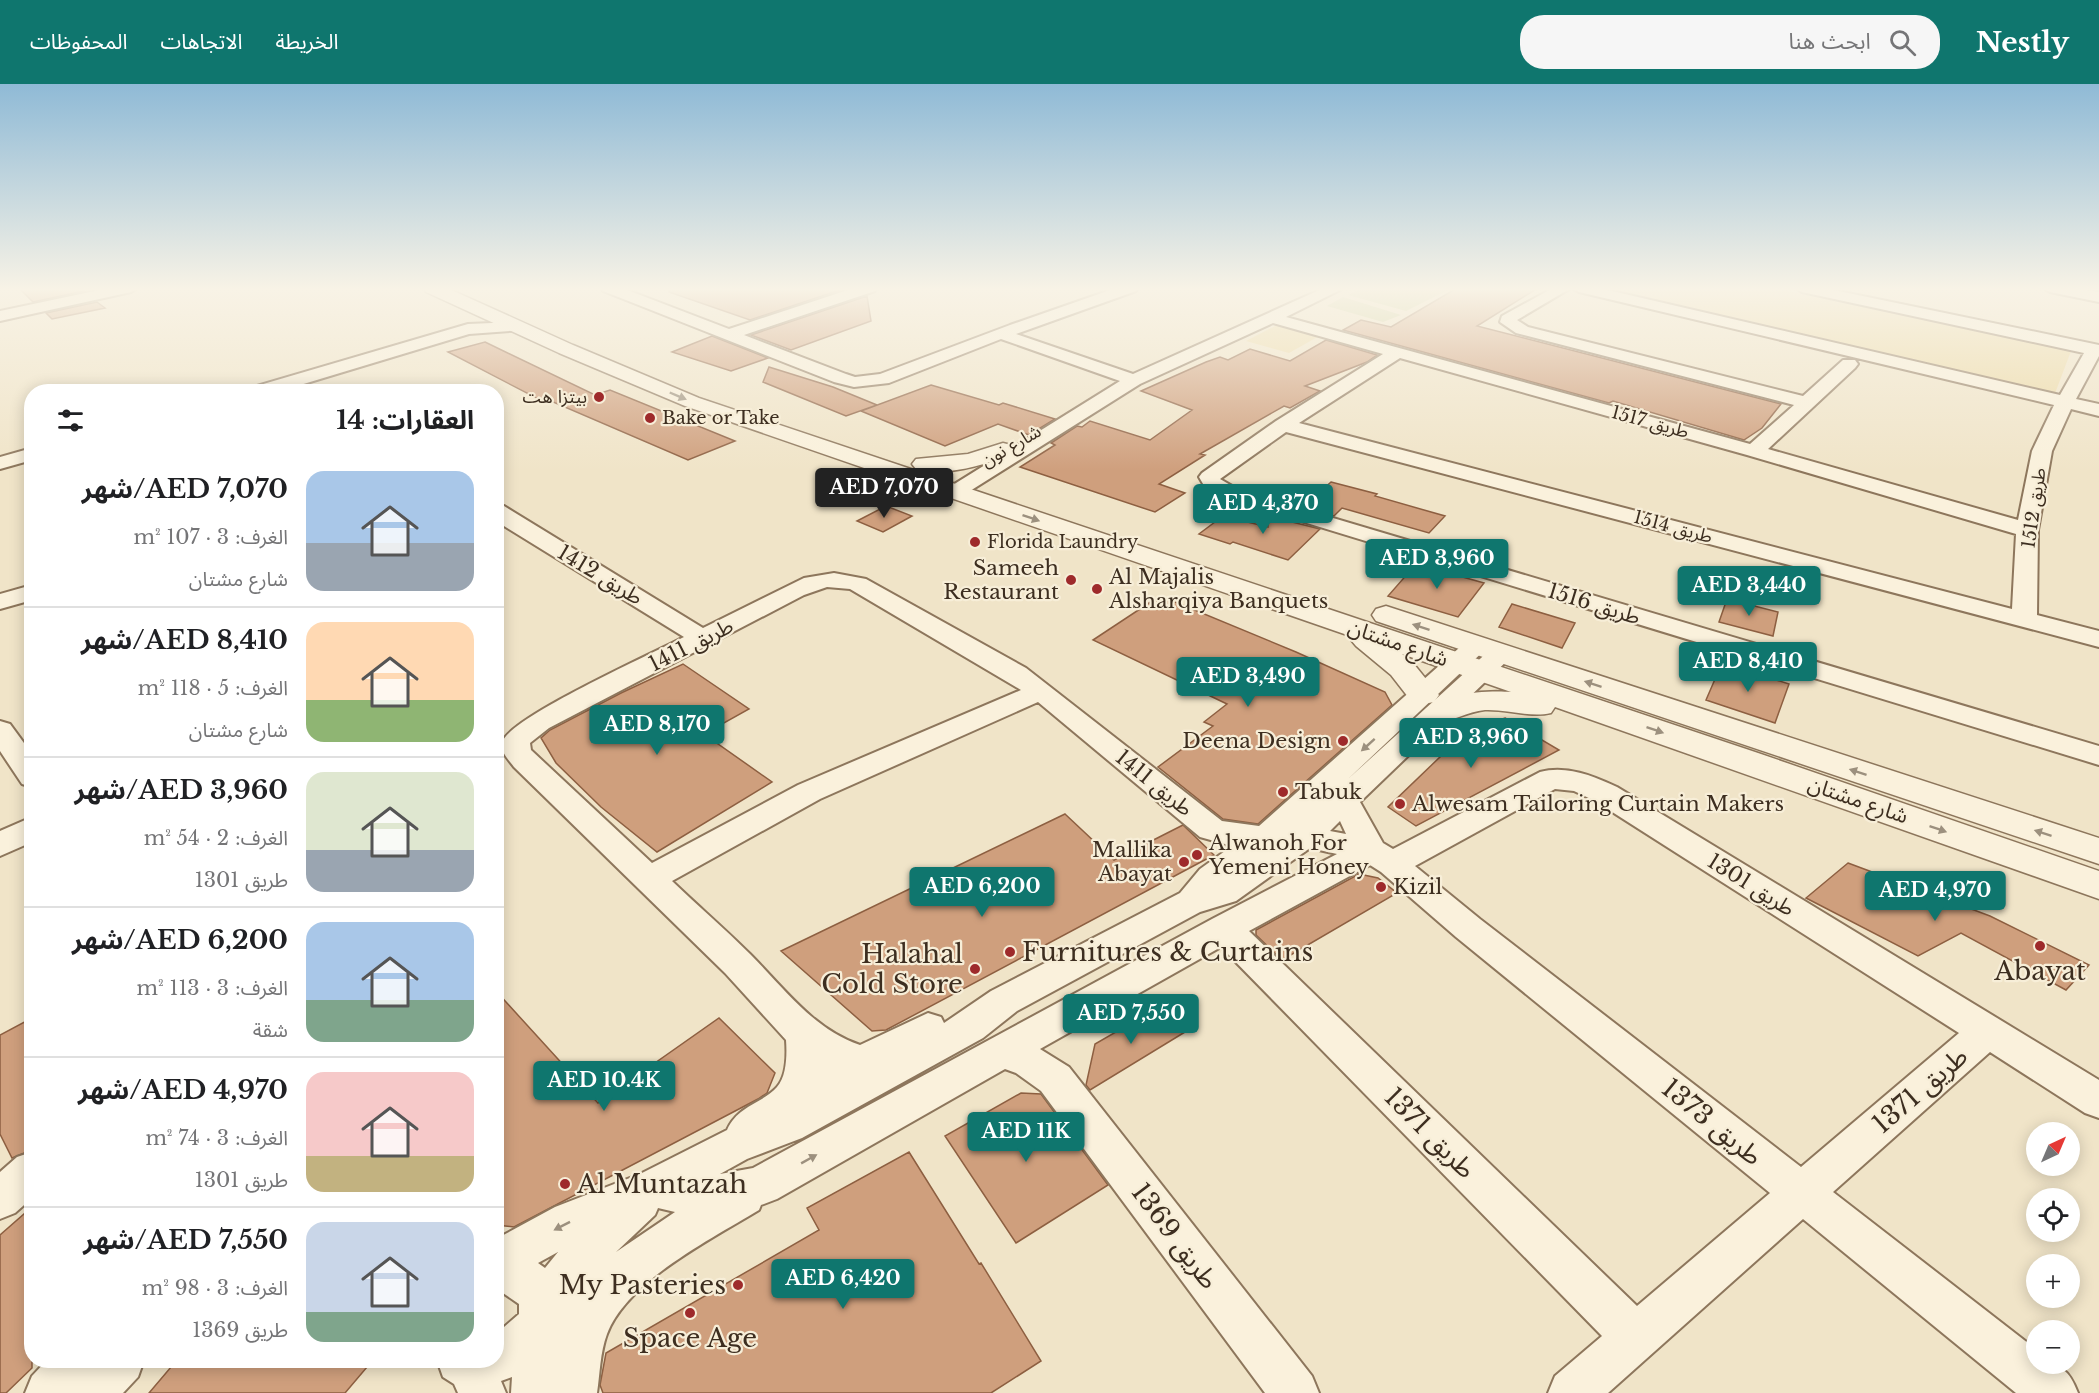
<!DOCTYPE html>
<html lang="ar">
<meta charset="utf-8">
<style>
:root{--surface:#fff;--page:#f6f6f6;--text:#202124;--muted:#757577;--line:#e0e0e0;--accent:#0f766e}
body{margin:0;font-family:"Libre Baskerville","Noto Sans Arabic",serif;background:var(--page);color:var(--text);direction:rtl;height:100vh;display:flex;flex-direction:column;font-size:22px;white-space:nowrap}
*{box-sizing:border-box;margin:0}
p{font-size:20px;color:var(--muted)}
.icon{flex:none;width:33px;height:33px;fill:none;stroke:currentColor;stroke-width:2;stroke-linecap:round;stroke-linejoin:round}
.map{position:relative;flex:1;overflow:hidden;direction:ltr}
.details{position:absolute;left:24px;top:300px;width:480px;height:984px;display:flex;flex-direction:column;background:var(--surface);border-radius:24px;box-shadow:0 3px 15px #0003;direction:rtl}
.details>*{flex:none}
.needle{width:39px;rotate:44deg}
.fabs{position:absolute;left:2026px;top:1038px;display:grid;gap:12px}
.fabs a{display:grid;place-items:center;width:54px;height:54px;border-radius:50%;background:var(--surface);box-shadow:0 3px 15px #0003;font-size:30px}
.price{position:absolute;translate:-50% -51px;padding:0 14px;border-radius:6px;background:var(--accent);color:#fff;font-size:20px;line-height:39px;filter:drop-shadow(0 2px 3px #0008)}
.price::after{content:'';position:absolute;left:50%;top:36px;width:18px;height:14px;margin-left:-9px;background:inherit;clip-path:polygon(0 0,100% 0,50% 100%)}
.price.selected{background:#222;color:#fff}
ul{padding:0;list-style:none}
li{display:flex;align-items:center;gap:18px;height:150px;padding:0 30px}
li+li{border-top:2px solid var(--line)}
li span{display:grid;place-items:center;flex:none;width:168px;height:120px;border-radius:18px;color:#555}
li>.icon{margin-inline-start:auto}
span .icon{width:72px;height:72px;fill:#fffc;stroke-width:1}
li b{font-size:26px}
h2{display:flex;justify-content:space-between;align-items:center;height:72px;padding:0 30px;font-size:26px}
header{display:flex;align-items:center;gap:36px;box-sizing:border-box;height:84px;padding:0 30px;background:var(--accent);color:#fff}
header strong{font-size:28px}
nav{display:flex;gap:33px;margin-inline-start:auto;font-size:21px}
.search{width:420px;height:54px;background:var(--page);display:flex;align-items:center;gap:15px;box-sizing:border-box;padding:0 21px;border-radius:24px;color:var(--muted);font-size:22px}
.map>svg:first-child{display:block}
</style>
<header>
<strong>Nestly</strong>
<div class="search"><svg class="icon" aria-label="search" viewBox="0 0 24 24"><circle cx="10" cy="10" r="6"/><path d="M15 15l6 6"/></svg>ابحث هنا</div>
<nav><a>الخريطة</a><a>الاتجاهات</a><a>المحفوظات</a></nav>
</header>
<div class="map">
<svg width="2099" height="1309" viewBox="0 0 2099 1309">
<rect width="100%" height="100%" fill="#f0e4c8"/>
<path fill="#c9cf9b" d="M1363,204H1447L1450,205L1406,227L1348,211Z
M1343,213L1401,231L1383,238L1327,222Z"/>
<path fill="#ecd9a5" d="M1597,204H1775L2071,267L2054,312Z
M1279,240L1321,251L1289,269L1246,257Z"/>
<path fill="#cf9f7d" stroke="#8d5f41" stroke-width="1.5" d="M19,204H81L84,207L33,218Z
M669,204H846L750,236L669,208Z
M1457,204H1538L1477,242L1781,320L1762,344L1744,356L1613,317L1609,319L1343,246L1361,236L1391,243Z
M867,212L871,237L791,266L751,251Z
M97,218L105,224L52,235L46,229Z
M712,252L768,274L731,287L672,268Z
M1326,256L1377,271L1367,278L1305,302L1320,307L1290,324L1284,322L1200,370L1205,371L1159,400L1185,409L1155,428L1020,383L1055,361L1051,359L1077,342L1082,343L1090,337L1150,356L1192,326L1141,307L1206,278L1220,273L1228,276L1250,265L1290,277Z
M485,258L595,311L610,306L735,357L688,376L551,317L546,319L448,268Z
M769,283L833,303L877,321L846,332L763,298Z
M931,301L999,321L1003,319L1055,335L1029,351L998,340L945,362L861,327Z
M1331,398L1377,410L1375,412L1445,432L1429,449L1342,424L1334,432L1303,423Z
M886,422L912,432L883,448L857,437Z
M1223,432L1268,443V432L1320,445L1288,476L1233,458L1230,460L1199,450Z
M1416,480L1484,499L1458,533L1388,512Z
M1168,515L1296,568L1385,608L1392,621L1258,740L1223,735L1158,683L1213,642L1204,638L1227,620L1093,556L1152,517Z
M1727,515L1778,528L1773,552L1719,538Z
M1512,520L1575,539L1562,564L1499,543Z
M1722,579L1789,600L1775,639L1706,616Z
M683,580L749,625L704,650L772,698L657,768L601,723L556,679L541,654L550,646L621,609Z
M1505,634L1559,666L1416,742L1388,723L1467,647Z
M1065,730L1114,776L1183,741L1214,771L886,946L872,947L781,867Z
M1848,779L1990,832L2089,881L2066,906L1961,849L1918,872L1806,814Z
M1359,790L1378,794L1397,809L1282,876L1256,851V846Z
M496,907L598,1019L719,934L775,989L767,1009L758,1015L514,1143L496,1141Z
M1161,922L1185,948L1090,1006L1086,1001L1095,960Z
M32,934V1066L12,1074L0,1050V951Z
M1021,1009L1041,1010L1108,1101L1016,1159L945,1052Z
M909,1068L979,1180L981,1179L1041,1277L991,1309H603L600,1301L606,1269L819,1146L807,1124Z
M32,1123V1284L6,1309H0V1151Z
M177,1276H373L345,1309H149Z"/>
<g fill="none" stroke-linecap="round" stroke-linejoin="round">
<defs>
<path id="minor" d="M109,204H138L131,208L0,237V227Z
M601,204H622L729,245L854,204H877L875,207L744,251L846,290L855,293L880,290L1010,241L1116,204H1138L1136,207L1016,250L1133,290L1324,204H1344L1286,233L1750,360L1794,321L1516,249L1500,238L1502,232L1553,204H1571L1517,236L1528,243L1803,312L1843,276H1855L1858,280L1855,284L1768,365L2018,436L2032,367L2054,321L1579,208L1572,204H1599L2060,311L2084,269L1802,208L1795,204H1824L2099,261V272L2076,315L2099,320V332L2071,325L2052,367L2038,446L2037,531L2099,547V563L1286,348L1220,395L1239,406L2099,662V681L1225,414L1206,405L1199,393L1202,389L1276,337L1383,270L1273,239L1140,300L962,412L955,414L948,412L944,408L948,404L1120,297L1001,255L889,299L854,303L834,298L603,207ZM1400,274L1747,371L2016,450L2012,525L1299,339Z
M2043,204H2076L2099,208V218L2050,208Z
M517,238L523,240L525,243L523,246L469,250L277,308H247L250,304L468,240Z
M32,364V376L0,385V373Z
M496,421L504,422L703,544L804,494L834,489L866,495L1026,584L1222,737L1259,742L1468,556L1477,553L1486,556L1490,561L1348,695L1492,564L1501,561L1510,564L1514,569L1510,574L1360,718L1383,759L1393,765L1540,688C1567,681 1593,692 1617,703L2099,996V1034L2085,1029L1990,968L1833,1108L2037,1266V1280C2062,1280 2069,1286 2078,1309H2016L1803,1135L1608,1309H1548L1555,1292L1602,1252L1221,863L1040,965L1069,983L1312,1292L1319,1309H1265L1041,1007L1016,989L1005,985L777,1115L761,1121L759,1126C713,1154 627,1197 607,1250C600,1268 600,1290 597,1309H511L512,1293L501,1297L506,1309H458L454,1300L443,1293L437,1276H496V1250L519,1230V1220L503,1209L496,1208V1155L555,1123L640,1090L727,1046C738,1021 762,1020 777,1003C787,992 787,969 786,956L725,889L514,683C509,676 500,668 502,659C506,635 656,568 684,553L496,437ZM827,503L850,505L1021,606L798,701L652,779L531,666L530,659L549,644L804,511ZM1038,618L1200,753L1232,762L1200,785L1180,809L991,907L944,939L941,933L928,929L860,961C813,945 784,904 750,870C725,845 698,822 672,797L820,715ZM1555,705L1574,707L1595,717L1959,949L1801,1083L1480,835L1415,782ZM1340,737L1346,750L1330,747ZM1310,764L1337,770L1212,835L753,1084L720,1090L747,1075L802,1054L983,954L1017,927L1200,828L1236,817ZM1370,781L1381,788L1456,853L1770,1109L1637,1222L1249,847ZM658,1124L675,1128L616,1168L655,1131ZM558,1168L545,1184L538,1179Z
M32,501V516L0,525V510Z
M0,637L10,640L32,670V703L22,700L0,667Z
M32,733V758L0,772V747Z
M32,1068V1114L15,1129L0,1135V1088L17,1073Z
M47,1276H144L138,1293L123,1309H25L32,1292Z"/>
<path id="tertiary" d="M424,204H447L573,261L699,314L1758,669L2099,787V815L1555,623L1551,629C1530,634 1507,625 1485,626C1464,628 1447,642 1426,637L1421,630C1435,609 1488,606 1511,608L1402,570L1413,579L1439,611L1434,618L1423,620L1412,618L1391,591L1356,562L1351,556L1353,553L685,322L559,269L426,208Z
M1003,359L1011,361L1014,366L1011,371C982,381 947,393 916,385L912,380L916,375L968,370Z
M1386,522L2099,754V780L1376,537L1372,531L1376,525Z"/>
</defs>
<use href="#minor" stroke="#8d765c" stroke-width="4"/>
<use href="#tertiary" stroke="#8d765c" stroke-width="3"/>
<use href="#minor" fill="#faf1dc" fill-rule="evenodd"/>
<use href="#tertiary" fill="#faf1dc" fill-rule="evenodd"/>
</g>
<defs><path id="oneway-solid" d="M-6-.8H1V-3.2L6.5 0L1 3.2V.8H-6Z" transform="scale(1.5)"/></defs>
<g fill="#9c907e">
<use href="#oneway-solid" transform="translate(678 312) rotate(23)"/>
<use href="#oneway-solid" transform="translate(1031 434) rotate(19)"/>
<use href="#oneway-solid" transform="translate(1421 543) rotate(-162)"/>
<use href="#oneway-solid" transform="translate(1593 600) rotate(-162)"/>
<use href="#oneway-solid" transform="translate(1655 646) rotate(19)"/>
<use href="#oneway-solid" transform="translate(1368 661) rotate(138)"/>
<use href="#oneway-solid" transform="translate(1858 688) rotate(-162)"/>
<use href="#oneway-solid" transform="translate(1938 745) rotate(19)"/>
<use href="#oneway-solid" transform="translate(2043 749) rotate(-162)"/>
<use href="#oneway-solid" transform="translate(809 1075) rotate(-29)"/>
<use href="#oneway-solid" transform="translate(562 1142) rotate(153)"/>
</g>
<linearGradient id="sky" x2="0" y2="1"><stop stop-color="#8fbad6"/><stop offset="0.53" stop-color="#f8f3e6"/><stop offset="1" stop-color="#f8f3e6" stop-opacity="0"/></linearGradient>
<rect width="2099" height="387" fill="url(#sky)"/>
<g fill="#9e2a2b" stroke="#f7eed8" stroke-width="2">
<circle cx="599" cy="313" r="6"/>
<circle cx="650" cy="334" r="6"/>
<circle cx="975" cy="458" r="6"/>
<circle cx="1071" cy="496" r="6"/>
<circle cx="1097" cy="505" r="6"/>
<circle cx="1343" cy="657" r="6"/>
<circle cx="1283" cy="708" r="6"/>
<circle cx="1400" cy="720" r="6"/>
<circle cx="1197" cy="771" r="6"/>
<circle cx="1184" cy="778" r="6"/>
<circle cx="1381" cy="803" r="6"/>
<circle cx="2040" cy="862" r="6"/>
<circle cx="1010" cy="868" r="6"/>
<circle cx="975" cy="885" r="6"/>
<circle cx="565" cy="1100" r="6"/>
<circle cx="738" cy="1201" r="6"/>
<circle cx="690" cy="1229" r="6"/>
</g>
<g text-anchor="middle" stroke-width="4.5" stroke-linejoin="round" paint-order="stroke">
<g font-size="18" fill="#3d2e20" stroke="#f7eed8" text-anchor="start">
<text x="587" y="319" text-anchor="end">بيتزا هت</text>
<text x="662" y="340">Bake or Take</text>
<text x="987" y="464">Florida Laundry</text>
</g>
<g font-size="18" fill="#3d2e20" stroke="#f7eed8">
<text transform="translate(1650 338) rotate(15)" y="6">طريق 1517</text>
<text transform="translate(1011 362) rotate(-30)" y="6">شارع نون</text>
<text transform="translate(2034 424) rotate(-82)" y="6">طريق 1512</text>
<text transform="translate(1673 443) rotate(15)" y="6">طريق 1514</text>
</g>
<g font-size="21" fill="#3d2e20" stroke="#f7eed8" text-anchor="start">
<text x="1059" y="491" text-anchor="end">Sameeh<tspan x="1059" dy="24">Restaurant</tspan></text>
<text x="1109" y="500">Al Majalis<tspan x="1109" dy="24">Alsharqiya Banquets</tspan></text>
<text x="1331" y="664" text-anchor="end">Deena Design</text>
<text x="1295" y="715">Tabuk</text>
<text x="1412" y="727">Alwesam Tailoring Curtain Makers</text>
<text x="1209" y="766">Alwanoh For<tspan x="1209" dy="24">Yemeni Honey</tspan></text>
<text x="1172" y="773" text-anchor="end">Mallika<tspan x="1172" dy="24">Abayat</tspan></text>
<text x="1393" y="810">Kizil</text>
</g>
<g font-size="21" fill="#3d2e20" stroke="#f7eed8">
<text transform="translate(600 491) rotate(31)" y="7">طريق 1412</text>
<text transform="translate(1594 520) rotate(17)" y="7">طريق 1516</text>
<text transform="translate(1398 559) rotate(19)" y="7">شارع مشتان</text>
<text transform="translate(691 561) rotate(-27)" y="7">طريق 1411</text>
<text transform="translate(1154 699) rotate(39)" y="7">طريق 1411</text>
<text transform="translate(1858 716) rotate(19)" y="7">شارع مشتان</text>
<text transform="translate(1751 801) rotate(32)" y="7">طريق 1301</text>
</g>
<g font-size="26" fill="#3d2e20" stroke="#f7eed8" text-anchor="start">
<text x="1022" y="877">Furnitures &amp; Curtains</text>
<text x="963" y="879" text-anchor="end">Halahal<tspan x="963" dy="30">Cold Store</tspan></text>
<text x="2040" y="896" text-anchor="middle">Abayat</text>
<text x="577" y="1109">Al Muntazah</text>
<text x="726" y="1210" text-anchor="end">My Pasteries</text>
<text x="690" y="1263" text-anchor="middle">Space Age</text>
</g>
<g font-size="26" fill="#3d2e20" stroke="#f7eed8">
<text transform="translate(1920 1006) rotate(-41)" y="9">طريق 1371</text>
<text transform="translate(1712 1038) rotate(39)" y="9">طريق 1373</text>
<text transform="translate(1430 1049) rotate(45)" y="9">طريق 1371</text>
<text transform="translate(1175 1152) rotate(53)" y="9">طريق 1369</text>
</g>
</g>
</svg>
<div class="fabs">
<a><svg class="needle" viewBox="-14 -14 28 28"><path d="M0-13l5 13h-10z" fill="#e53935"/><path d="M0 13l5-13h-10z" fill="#757577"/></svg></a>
<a><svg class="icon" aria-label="locate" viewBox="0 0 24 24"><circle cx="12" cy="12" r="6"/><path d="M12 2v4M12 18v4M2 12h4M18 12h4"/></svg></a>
<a>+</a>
<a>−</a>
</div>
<b class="price selected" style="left:884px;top:435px">AED 7,070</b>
<b class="price" style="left:1263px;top:451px">AED 4,370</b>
<b class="price" style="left:1437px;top:506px">AED 3,960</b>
<b class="price" style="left:1749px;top:533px">AED 3,440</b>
<b class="price" style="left:1748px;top:609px">AED 8,410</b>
<b class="price" style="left:1248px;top:624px">AED 3,490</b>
<b class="price" style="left:657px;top:672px">AED 8,170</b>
<b class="price" style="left:1471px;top:685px">AED 3,960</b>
<b class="price" style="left:982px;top:834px">AED 6,200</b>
<b class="price" style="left:1935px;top:838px">AED 4,970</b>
<b class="price" style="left:1131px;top:961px">AED 7,550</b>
<b class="price" style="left:604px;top:1028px">AED 10.4K</b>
<b class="price" style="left:1026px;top:1079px">AED 11K</b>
<b class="price" style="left:843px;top:1226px">AED 6,420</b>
<section class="details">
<h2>العقارات: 14<svg class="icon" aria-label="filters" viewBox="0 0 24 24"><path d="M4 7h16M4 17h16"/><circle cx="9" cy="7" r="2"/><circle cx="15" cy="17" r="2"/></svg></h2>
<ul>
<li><span style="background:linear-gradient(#a9c7e8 60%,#9aa5b1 0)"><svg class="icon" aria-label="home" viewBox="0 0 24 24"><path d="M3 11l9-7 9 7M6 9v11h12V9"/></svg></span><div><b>AED 7,070/شهر</b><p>الغرف: 3 · 107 m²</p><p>شارع مشتان</p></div></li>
<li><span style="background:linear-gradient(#ffd9b3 65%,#8fb573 0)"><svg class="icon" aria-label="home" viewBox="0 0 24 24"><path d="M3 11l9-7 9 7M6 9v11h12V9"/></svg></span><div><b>AED 8,410/شهر</b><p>الغرف: 5 · 118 m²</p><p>شارع مشتان</p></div></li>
<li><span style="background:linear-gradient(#dfe7d0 65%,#9aa5b1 0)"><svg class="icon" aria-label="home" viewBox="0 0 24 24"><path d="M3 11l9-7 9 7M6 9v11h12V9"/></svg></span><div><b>AED 3,960/شهر</b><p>الغرف: 2 · 54 m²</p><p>طريق 1301</p></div></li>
<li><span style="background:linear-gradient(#a9c7e8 65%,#7fa58c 0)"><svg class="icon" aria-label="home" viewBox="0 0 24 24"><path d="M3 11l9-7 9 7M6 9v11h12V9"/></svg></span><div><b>AED 6,200/شهر</b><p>الغرف: 3 · 113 m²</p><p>شقة</p></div></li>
<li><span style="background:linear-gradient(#f6c9c9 70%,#c2b280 0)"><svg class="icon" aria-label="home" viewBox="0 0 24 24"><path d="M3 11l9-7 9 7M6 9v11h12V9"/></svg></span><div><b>AED 4,970/شهر</b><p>الغرف: 3 · 74 m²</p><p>طريق 1301</p></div></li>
<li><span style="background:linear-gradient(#c9d6e8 75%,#7fa58c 0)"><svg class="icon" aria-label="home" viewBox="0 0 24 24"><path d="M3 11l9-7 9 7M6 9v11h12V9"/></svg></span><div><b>AED 7,550/شهر</b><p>الغرف: 3 · 98 m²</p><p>طريق 1369</p></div></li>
</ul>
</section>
</div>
